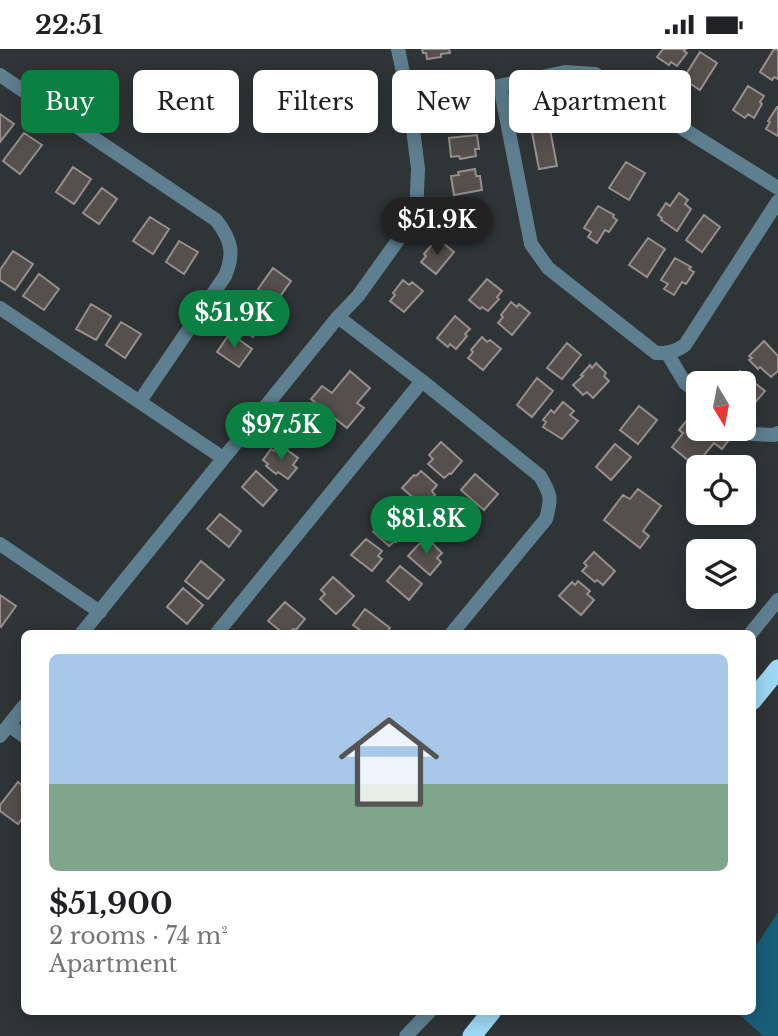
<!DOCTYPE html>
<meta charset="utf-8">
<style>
:root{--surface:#fff;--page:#f2f2f2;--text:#202124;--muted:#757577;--line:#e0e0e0;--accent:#0b8043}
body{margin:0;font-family:"Libre Baskerville",serif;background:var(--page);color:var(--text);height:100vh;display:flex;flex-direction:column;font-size:26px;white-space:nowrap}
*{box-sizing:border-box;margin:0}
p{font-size:23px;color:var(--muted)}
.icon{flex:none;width:38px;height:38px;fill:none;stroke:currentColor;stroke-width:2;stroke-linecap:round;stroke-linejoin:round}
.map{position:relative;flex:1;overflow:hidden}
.details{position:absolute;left:21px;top:581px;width:735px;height:385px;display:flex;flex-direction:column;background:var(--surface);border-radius:10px;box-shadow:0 4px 18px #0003}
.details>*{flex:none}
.top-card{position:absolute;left:21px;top:21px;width:737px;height:63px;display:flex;gap:14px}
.needle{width:46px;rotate:170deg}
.controls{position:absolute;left:686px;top:322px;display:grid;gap:14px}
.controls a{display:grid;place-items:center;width:70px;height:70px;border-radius:10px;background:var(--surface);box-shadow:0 4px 18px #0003;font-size:35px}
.price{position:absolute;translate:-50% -60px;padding:0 16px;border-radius:24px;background:var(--accent);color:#fff;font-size:23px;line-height:46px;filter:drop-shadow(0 2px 4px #0008)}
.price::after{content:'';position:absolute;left:50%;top:42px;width:21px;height:16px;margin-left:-10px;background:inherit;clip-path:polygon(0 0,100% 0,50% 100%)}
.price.on{background:#222;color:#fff}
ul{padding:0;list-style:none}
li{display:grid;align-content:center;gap:14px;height:371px;padding:0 28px}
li+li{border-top:2px solid var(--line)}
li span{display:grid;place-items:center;height:217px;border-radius:10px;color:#555}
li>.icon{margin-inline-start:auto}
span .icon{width:126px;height:126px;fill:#fffc;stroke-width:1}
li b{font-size:30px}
.chip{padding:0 24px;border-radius:10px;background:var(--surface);box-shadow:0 4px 18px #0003;font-size:24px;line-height:63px}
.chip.on{background:var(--accent);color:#fff}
.status{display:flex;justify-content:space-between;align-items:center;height:49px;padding:0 35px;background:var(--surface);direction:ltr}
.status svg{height:19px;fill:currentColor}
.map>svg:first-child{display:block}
</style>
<div class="status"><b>22:51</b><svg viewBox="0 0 49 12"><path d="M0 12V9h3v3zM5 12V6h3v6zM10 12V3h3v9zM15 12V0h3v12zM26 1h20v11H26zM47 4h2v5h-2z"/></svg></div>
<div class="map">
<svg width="778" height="987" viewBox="0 0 778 987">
<rect width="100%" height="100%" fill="#2f3437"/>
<path fill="#185e79" d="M778,863V987H763L737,963L752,962L753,901Z"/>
<path fill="#554f4d" stroke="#968f8e" stroke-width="2" d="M422,0H449L450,4L441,5V8L427,10L426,4H423Z
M663,0H686L684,2L687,4L677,17L671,13L669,16L657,8Z
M774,0L778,1V30L774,28L772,31L760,23Z
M700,3L717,14L700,41L683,30Z
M748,37L764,47L760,53L762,55L754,69L748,65L745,69L733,61Z
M777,58H778V87L766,80L770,73L768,72Z
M0,65L14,75L0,93Z
M549,75L557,117L539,120L531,78Z
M24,84L42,96L20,125L3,112Z
M477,86L479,100H475L476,107L460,110L459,107L451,108L449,89Z
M626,113L645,124L629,151L609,139Z
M73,118L91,130L74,155L56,143Z
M475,120L476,127H480L482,141L454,146L451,127L459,126L458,123Z
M102,139L117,150L99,175L83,164Z
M679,144L688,151L685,155L691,160L677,182L661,171L662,169L658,166L666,154L670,157Z
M598,157L614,166L613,168L617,171L609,183L605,181L597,194L588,188L591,183L584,179Z
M704,166L720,178L702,203L686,191Z
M150,168L169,180L153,205L133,192Z
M648,189L665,200L647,228L629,216Z
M179,192L198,203L184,225L166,213Z
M435,192L441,197L443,194L454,203L436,225L421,213L426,207L424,205Z
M13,202L33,215L15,241L0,231V221Z
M675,209L691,218L689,220L694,223L686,235L682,233L674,246L664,240L668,235L661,231Z
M273,219L291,232L276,253L258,240Z
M39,225L59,240L44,261L23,247Z
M487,230L502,242L497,248L499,250L488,262L482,258L480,260L469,251Z
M403,231L409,236L412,233L423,242L404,263L390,252L395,246L393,244Z
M248,253L267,266L253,288L233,276Z
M511,253L517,258L519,255L530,264L512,286L498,274L503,268L501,266Z
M91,255L111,267L96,291L76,280Z
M455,267L470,280L465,285L467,287L456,300L450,295L448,298L437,289Z
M121,273L141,285L125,309L106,296Z
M230,284L252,300L239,318L217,303Z
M482,288L487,293L490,291L501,300L483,321L468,309L473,303L471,301Z
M764,292L778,307V322L771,328L760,318L758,320L749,311L752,309L749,307Z
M567,294L581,306L562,330L547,319Z
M596,314L606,324L604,327L609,332L593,349L587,343L583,346L573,336L583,327L581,326L590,316L592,319Z
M350,322L370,339L357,354L364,359L347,379L311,350L322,337L332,344Z
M740,322L765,342L752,357L744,351V334H730Z
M537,329L553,342L532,368L517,356Z
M563,353L574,362L570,366L578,372L562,390L543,378L546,373L543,371L551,361L554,364Z
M639,357L657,371L638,395L620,381Z
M696,360L698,362V380H720L731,388L722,400L714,394L695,417L672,398L683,384L679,381Z
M305,361L315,369L316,367L326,375L324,377L329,381L320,392L318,390L313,396L294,381L300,375L296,372Z
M441,393L462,412L451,425L450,424L444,429L428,415L433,410L429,406Z
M279,395L298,409L293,416L297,419L288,430L278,423L276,425L266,417L268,415L263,411L271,400L274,402Z
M615,395L631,408L611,431L596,418Z
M256,422L277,441L263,457L242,438Z
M421,422L437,436L432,442L435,446L424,458L402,439L414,426L416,427Z
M475,425L498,445L484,461L461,441Z
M638,440L661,457L643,482L649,487L640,499L604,471L623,446L630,450Z
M454,450L475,469L457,487L441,472L446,467L442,463Z
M386,461L407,480L396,493L395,492L389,497L373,483L378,477L374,474Z
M220,465L241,482L229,498L207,480Z
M427,489L442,504L437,509L441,513L430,526L408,507L420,494L421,495Z
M366,490L382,502L378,507L382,510L372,522L351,506Z
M594,503L615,522L603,536L597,531L595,533L582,522L587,517L584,514Z
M201,512L224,531L208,550L185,532Z
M400,517L422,535L409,551L387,532Z
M333,528L354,547L336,565L320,550L325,545L321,541Z
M578,532L590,542L587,545L594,551L581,566L559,547L572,533L575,536Z
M183,539L203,556L187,575L167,558Z
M0,546L16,557L1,578L0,577Z
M285,553L305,570L296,581L293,580L289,584H283L268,572Z
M365,560L390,579L386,584H364L353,576Z
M18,733L24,738V767L18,775L0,762V756Z"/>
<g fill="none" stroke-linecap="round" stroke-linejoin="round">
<path stroke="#5e7f8f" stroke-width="14" d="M0,26L216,171C231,190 235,204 225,227L140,352
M500,37L531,195L548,219L656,304C668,304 675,303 685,296L778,152
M410,56L565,23L595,25L778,139
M0,259L223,409
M338,268L422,332L540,427C551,446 552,449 546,470L452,584
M667,304L685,334L698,344
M744,379L752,385L775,386L778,384
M0,495L100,563
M82,584L338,268L358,247L416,166L418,120L410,56L398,0
M217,584L422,332
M751,584L778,551
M9,676L24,687
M0,687L24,657
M406,987L430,962"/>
<path stroke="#9cd8f4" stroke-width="19" d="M752,652L778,620
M472,987L492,962"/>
</g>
</svg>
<div class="controls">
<a><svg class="needle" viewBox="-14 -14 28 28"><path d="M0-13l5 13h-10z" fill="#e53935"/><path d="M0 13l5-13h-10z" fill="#757577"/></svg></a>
<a><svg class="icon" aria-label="locate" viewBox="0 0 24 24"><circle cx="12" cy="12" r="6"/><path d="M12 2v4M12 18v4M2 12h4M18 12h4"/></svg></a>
<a><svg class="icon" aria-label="layers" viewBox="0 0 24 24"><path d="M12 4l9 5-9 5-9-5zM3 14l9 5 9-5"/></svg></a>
</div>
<b class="price on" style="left:437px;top:208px">$51.9K</b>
<b class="price" style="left:234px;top:301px">$51.9K</b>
<b class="price" style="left:281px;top:413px">$97.5K</b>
<b class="price" style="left:426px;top:507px">$81.8K</b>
<div class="top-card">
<a class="chip on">Buy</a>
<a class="chip">Rent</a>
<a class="chip">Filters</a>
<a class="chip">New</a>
<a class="chip">Apartment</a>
</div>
<section class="details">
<ul>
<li><span style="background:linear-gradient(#a9c7e8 60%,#7fa58c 0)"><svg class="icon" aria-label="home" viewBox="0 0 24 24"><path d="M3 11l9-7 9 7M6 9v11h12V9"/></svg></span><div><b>$51,900</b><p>2 rooms · 74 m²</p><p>Apartment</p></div></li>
</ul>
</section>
</div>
